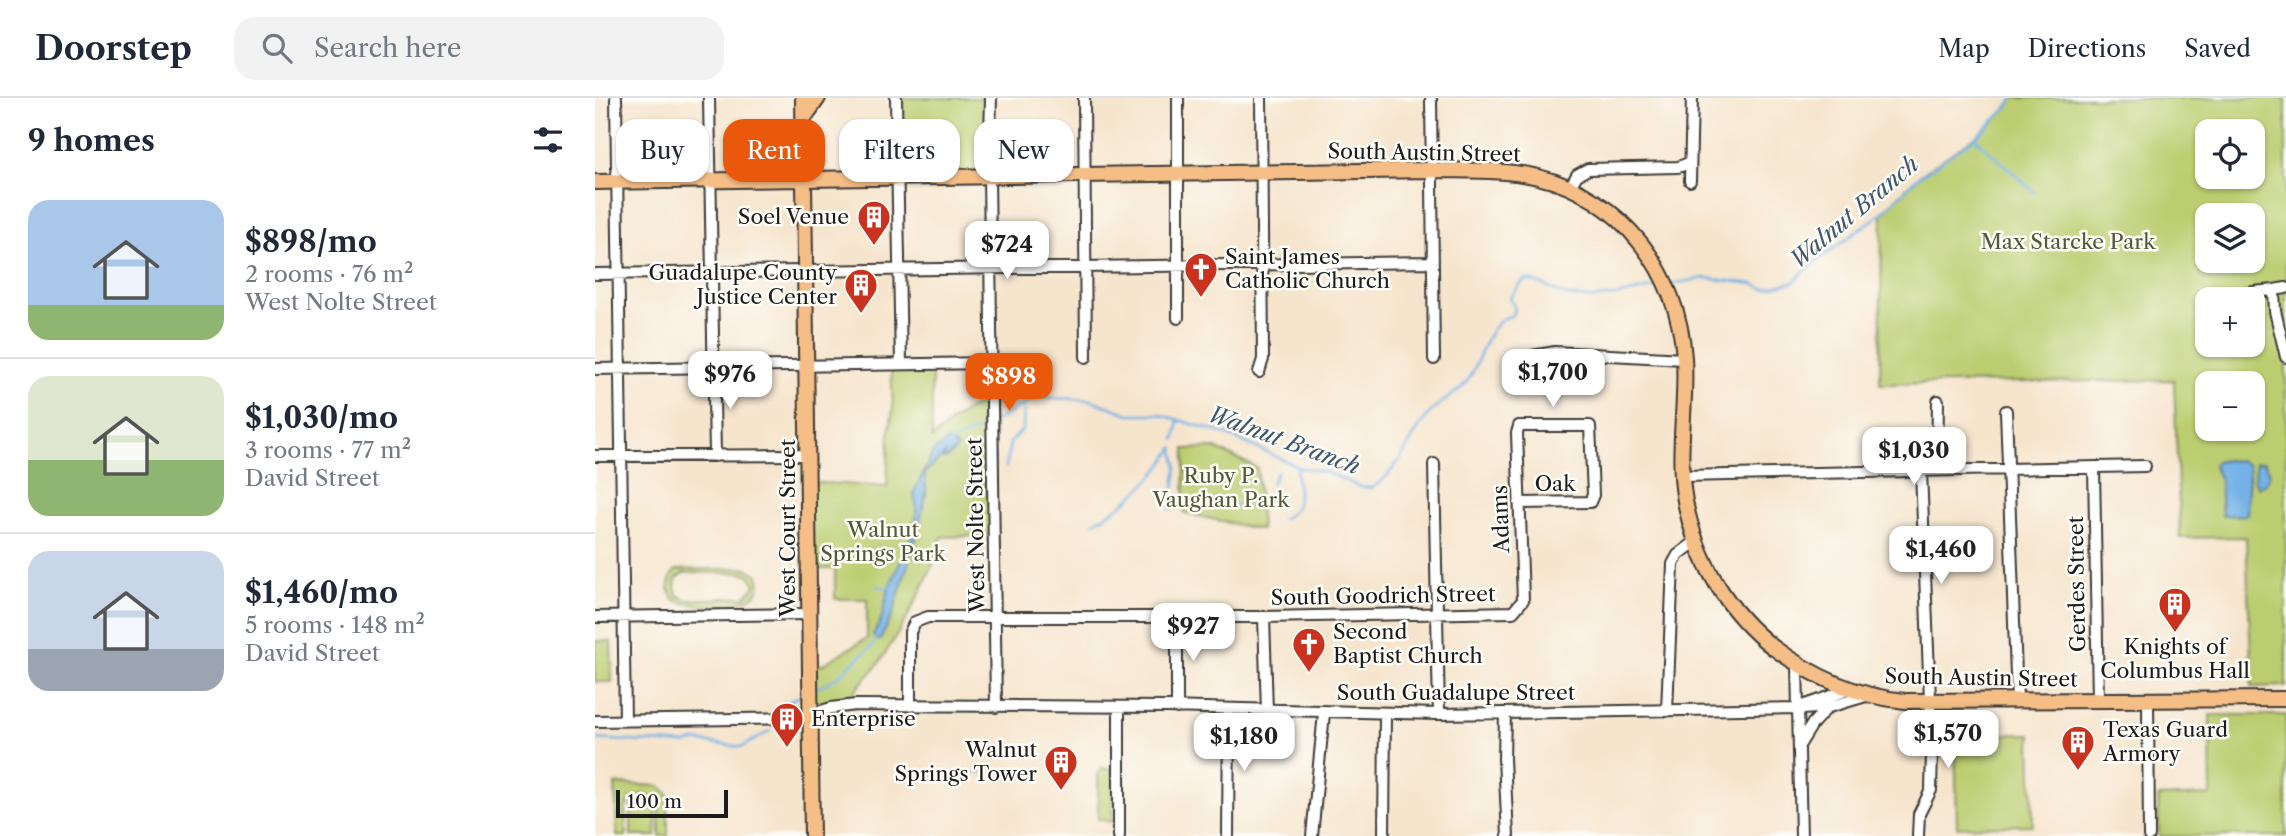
<!DOCTYPE html>
<meta charset="utf-8">
<style>
:root{--surface:#fff;--page:#f2f2f3;--text:#1f2937;--muted:#747a83;--line:#e0e1e3;--accent:#ea580c}
body{margin:0;font-family:"Libre Caslon Text",serif;background:var(--page);color:var(--text);height:100vh;display:flex;flex-direction:column;font-size:26px;white-space:nowrap}
*{box-sizing:border-box;margin:0}
p{font-size:23px;color:var(--muted)}
.icon{flex:none;width:38px;height:38px;fill:none;stroke:currentColor;stroke-width:2;stroke-linecap:round;stroke-linejoin:round}
.map{position:relative;flex:1;overflow:hidden}
.panel{display:flex;flex-direction:column;background:var(--surface);width:595px}
.panel>*{flex:none}
.guide{position:absolute;left:21px;top:21px;width:665px;height:63px;display:flex;gap:14px}
.tools{position:absolute;left:1600px;top:21px;display:grid;gap:14px}
.tools a{display:grid;place-items:center;width:70px;height:70px;border-radius:14px;background:var(--surface);box-shadow:0 2px 5px #0004;font-size:35px}
.scale{position:absolute;left:21px;bottom:18px;width:112px;box-sizing:border-box;padding-left:7px;border:4px solid #1c1c1c;border-top:0;font-size:19px;line-height:24px;white-space:nowrap;color:#1c1c1c;-webkit-text-stroke:5px #fdfcf7;paint-order:stroke}
.price{position:absolute;translate:-50% -60px;padding:0 16px;border-radius:14px;background:#fff;color:#222;font-size:23px;line-height:46px;filter:drop-shadow(0 2px 4px #0008)}
.price::after{content:'';position:absolute;left:50%;top:42px;width:21px;height:16px;margin-left:-10px;background:inherit;clip-path:polygon(0 0,100% 0,50% 100%)}
.price.selected{background:var(--accent);color:#fff}
ul{padding:0;list-style:none}
li{display:flex;align-items:center;gap:21px;height:175px;padding:0 28px}
li+li{border-top:2px solid var(--line)}
li span{display:grid;place-items:center;flex:none;width:196px;height:140px;border-radius:21px;color:#555}
li>.icon{margin-inline-start:auto}
span .icon{width:84px;height:84px;fill:#fffc;stroke-width:1}
li b{font-size:30px}
h2{display:flex;justify-content:space-between;align-items:center;height:84px;padding:0 28px;font-size:30px}
.chip{padding:0 24px;border-radius:21px;background:var(--surface);box-shadow:0 2px 5px #0004;font-size:24px;line-height:63px}
.chip.selected{background:var(--accent);color:#fff}
header{display:flex;align-items:center;gap:42px;box-sizing:border-box;height:98px;padding:0 35px;background:var(--surface);border-bottom:2px solid var(--line)}
header strong{font-size:33px}
nav{display:flex;gap:38px;margin-inline-start:auto;font-size:24px}
.search{width:490px;height:63px;background:var(--page);display:flex;align-items:center;gap:18px;box-sizing:border-box;padding:0 24px;border-radius:21px;color:var(--muted);font-size:26px}
main{display:flex;flex:1;min-height:0}
.map>svg:first-child{display:block}
</style>
<header>
<strong>Doorstep</strong>
<div class="search"><svg class="icon" aria-label="search" viewBox="0 0 24 24"><circle cx="10" cy="10" r="6"/><path d="M15 15l6 6"/></svg>Search here</div>
<nav><a>Map</a><a>Directions</a><a>Saved</a></nav>
</header>
<main>
<section class="panel">
<h2>9 homes<svg class="icon" aria-label="filters" viewBox="0 0 24 24"><path d="M4 7h16M4 17h16"/><circle cx="9" cy="7" r="2"/><circle cx="15" cy="17" r="2"/></svg></h2>
<ul>
<li><span style="background:linear-gradient(#a9c7e8 75%,#8fb573 0)"><svg class="icon" aria-label="home" viewBox="0 0 24 24"><path d="M3 11l9-7 9 7M6 9v11h12V9"/></svg></span><div><b>$898/mo</b><p>2 rooms · 76 m²</p><p>West Nolte Street</p></div></li>
<li><span style="background:linear-gradient(#dfe7d0 60%,#8fb573 0)"><svg class="icon" aria-label="home" viewBox="0 0 24 24"><path d="M3 11l9-7 9 7M6 9v11h12V9"/></svg></span><div><b>$1,030/mo</b><p>3 rooms · 77 m²</p><p>David Street</p></div></li>
<li><span style="background:linear-gradient(#c9d6e8 70%,#9aa5b1 0)"><svg class="icon" aria-label="home" viewBox="0 0 24 24"><path d="M3 11l9-7 9 7M6 9v11h12V9"/></svg></span><div><b>$1,460/mo</b><p>5 rooms · 148 m²</p><p>David Street</p></div></li>
</ul>
</section>
<div class="map">
<svg width="1691" height="738" viewBox="0 0 1691 738">
<rect width="100%" height="100%" fill="#fdfcf7"/>
<filter id="ink" filterUnits="userSpaceOnUse"><feTurbulence type="fractalNoise" baseFrequency=".0143" numOctaves="2"/><feDisplacementMap in="SourceGraphic" scale="14" xChannelSelector="R" yChannelSelector="G"/><feConvolveMatrix kernelMatrix="1 2 1 2 8 2 1 2 1" color-interpolation-filters="sRGB"/></filter>
<filter id="wash" filterUnits="userSpaceOnUse"><feTurbulence type="fractalNoise" baseFrequency=".00686" numOctaves="4" result="noise"/><feDisplacementMap in="SourceGraphic" scale="28" xChannelSelector="R" yChannelSelector="G"/><feGaussianBlur stdDeviation="1.57" result="paint"/><feColorMatrix in="noise" values="0 0 0 0 0 0 0 0 0 0 0 0 0 0 0 0 0 1.4 0 .05"/><feComposite in="paint" operator="in"/></filter>
<g filter="url(#wash)">
<rect width="100%" height="100%" fill="#f6e5cd"/>
<path fill="#bbcd70" stroke="#6c7446" stroke-width="2" fill-rule="evenodd" d="M301,0H396L394,77L302,78Z
M1419,0H1691V588L1657,589L1651,439L1585,440L1579,282L1285,286L1287,115C1299,103 1310,90 1322,80C1353,55 1397,34 1419,0ZM1612,33H1657V79H1612ZM1612,117H1657V163H1612ZM1612,201H1657V247H1612ZM1612,285H1657V331H1612Z
M337,266V341C352,326 376,304 398,304L400,437L347,439C334,484 310,526 284,565C271,583 262,584 253,608L216,617L215,562L225,568L272,540V501H240V471H214V384L292,389L294,335L298,311L296,267Z
M620,350L662,370L666,432L589,415L590,351Z
M152,470L162,476C181,516 89,509 80,502C71,494 73,480 81,472ZM89,475H147L155,477L160,488L150,499L92,502L83,498L80,490L81,481Z
M0,543H16L17,584H0Z
M1615,617H1691V738H1564L1563,699L1616,697Z
M1436,636L1438,727L1362,729L1360,637Z
M507,670L519,672L517,724L503,721V675Z
M20,686L65,688L73,696V738H65L64,705L48,696L34,702L30,712L31,738H22Z
M42,703H53L61,710V738H36V709Z"/>
<path fill="#75b2e7" stroke="#486782" stroke-width="2" d="M353,343L363,350L351,361H348L351,355L330,375L331,396L322,437L298,515L285,542L280,541L278,536C289,523 289,505 294,490C303,465 331,422 318,396L339,353Z
M1632,362L1646,363L1654,368L1652,417L1627,418L1625,381L1618,368L1620,364Z
M1661,364H1669L1675,375L1671,385L1663,389L1659,382Z"/>
<g fill="none" stroke-linecap="round" stroke-linejoin="round">
<path stroke="#75b2e7" stroke-width="2.5" d="M1380,40L1439,94
M1076,186L1110,180L1159,186L1169,191L1199,184L1211,171L1287,115L1322,80L1380,40L1412,10L1419,0
M400,323L442,299L496,302L534,316H564L631,336L704,369L731,374L765,389L777,390C803,375 815,339 833,317C844,304 861,297 870,286C888,265 887,226 917,217L920,211L915,200L929,182C946,182 958,195 974,198C1005,205 1036,194 1066,188
M580,342L584,322
M356,345L394,326
M411,369L415,345L428,331L429,305
M676,386L682,374
M630,410L660,403
M575,412L582,371L579,350
M687,421C710,409 702,395 701,373L704,369
M499,424C529,409 563,378 579,349
M282,488L296,490
M222,590L241,580L279,546L280,541
M191,610L196,602L210,596
M0,641L91,646L99,643L147,649L175,633
M311,679L394,674"/>
</g>
</g>
<g filter="url(#ink)">
<g fill="none" stroke-linecap="round" stroke-linejoin="round">
<defs>
<path id="minor" d="M21,0L30,623
M114,0L120,358
M301,0L306,266
M396,0L394,77L401,609
M489,0L491,259
M583,0V220
M836,0L839,261
M1095,83L1097,0
M975,89L982,77L993,71L1083,69L1094,65
M0,176L836,164
M1691,190L1679,192L1680,213L1691,259
M1658,194L1679,192
M937,258L960,254L1089,261
M0,271L397,265
M664,274L668,261L666,0
M1411,313L1422,603
M0,358L214,357
M839,366L844,616
M1499,369L1503,603
M1342,372L1343,303
M1087,378L1550,368
M0,519L215,516
M582,519V610
M669,519L672,613
M1202,567L1206,738
M1553,602L1554,738
M315,608V534L320,524L333,519H669L918,514L928,502L922,335L924,328H995L998,397L995,404L924,405
M1208,611L1234,609L1271,598
M1072,613L1078,466L1083,457L1100,444
M910,616L909,661L913,738
M0,623L204,620L236,610L261,607L572,609L844,616L1202,610L1253,592
M1205,646L1218,625L1233,609
M524,738V609
M633,738L634,612
M717,738L729,615
M789,738L790,616
M1323,738L1324,716L1336,692L1337,653L1326,373"/>
<path id="major" d="M208,0L217,738
M209,20L223,0
M0,84L837,72C872,73 909,71 943,79C1027,99 1084,175 1089,260C1092,308 1081,356 1090,403C1101,461 1132,514 1179,550C1219,579 1260,598 1310,603L1691,601"/>
</defs>
<use href="#minor" stroke="#3d3a37" stroke-width="14"/>
<use href="#major" stroke="#3d3a37" stroke-width="18"/>
<use href="#minor" stroke="#fff" stroke-width="10"/>
<use href="#major" stroke="#f6be87" stroke-width="14"/>
</g>
</g>
<defs>
<symbol id="building-pin" viewBox="-11 -11 22 30"><path d="M0 17L-7.5 6A9.5 9.5 0 1 1 7.5 6Z" fill="#c8321e" stroke="#fdfcf7"/><path d="M-4-6H4V6H1V3H-1V6H-4ZM-2.5-4.3h1.7v1.8h-1.7ZM.8-4.3h1.7v1.8H.8ZM-2.5-1h1.7V.8h-1.7ZM.8-1h1.7V.8H.8Z" fill="#fff"/></symbol>
<symbol id="church-pin" viewBox="-11 -11 22 30"><path d="M0 17L-7.5 6A9.5 9.5 0 1 1 7.5 6Z" fill="#c8321e" stroke="#fdfcf7"/><path d="M-1.2-6h2.4v3.5h3.3v2.4h-3.3V6h-2.4V-.1h-3.3v-2.4h3.3Z" fill="#fff"/></symbol>
</defs>
<g fill-rule="evenodd">
<use href="#building-pin" x="260" y="100" width="38" height="52"/>
<use href="#church-pin" x="587" y="152" width="38" height="52"/>
<use href="#building-pin" x="247" y="168" width="38" height="52"/>
<use href="#building-pin" x="1561" y="487" width="38" height="52"/>
<use href="#church-pin" x="695" y="527" width="38" height="52"/>
<use href="#building-pin" x="173" y="602" width="38" height="52"/>
<use href="#building-pin" x="1464" y="625" width="38" height="52"/>
<use href="#building-pin" x="447" y="645" width="38" height="52"/>
</g>
<g text-anchor="middle" stroke-width="5" stroke-linejoin="round" paint-order="stroke">
<g font-size="21" fill="#1c1c1c" stroke="#fdfcf7">
<text transform="translate(829 55) rotate(1)" y="7">South Austin Street</text>
<text x="960" y="393">Oak</text>
<text transform="translate(906 421) rotate(-92)" y="7">Adams</text>
<text transform="translate(381 427) rotate(-91)" y="7">West Nolte Street</text>
<text transform="translate(193 430) rotate(-90)" y="7">West Court Street</text>
<text transform="translate(1482 486) rotate(-91)" y="7">Gerdes Street</text>
<text transform="translate(788 498) rotate(-1)" y="7">South Goodrich Street</text>
<text transform="translate(1386 580) rotate(1)" y="7">South Austin Street</text>
<text x="861" y="602">South Guadalupe Street</text>
</g>
<g font-size="21" fill="#1c1c1c" stroke="#fdfcf7" text-anchor="start">
<text x="254" y="126" text-anchor="end">Soel Venue</text>
<text x="630" y="166">Saint James<tspan x="630" dy="24">Catholic Church</tspan></text>
<text x="242" y="182" text-anchor="end">Guadalupe County<tspan x="242" dy="24">Justice Center</tspan></text>
<text x="738" y="541">Second<tspan x="738" dy="24">Baptist Church</tspan></text>
<text x="1580" y="556" text-anchor="middle">Knights of<tspan x="1580" dy="24">Columbus Hall</tspan></text>
<text x="216" y="628">Enterprise</text>
<text x="1508" y="639">Texas Guard<tspan x="1508" dy="24">Armory</tspan></text>
<text x="442" y="659" text-anchor="end">Walnut<tspan x="442" dy="24">Springs Tower</tspan></text>
</g>
<g font-size="21" fill="#545a39" stroke="#fdfcf7">
<text x="1473" y="151">Max Starcke Park</text>
<text x="626" y="385">Ruby P.<tspan x="626" dy="24">Vaughan Park</tspan></text>
<text x="288" y="439">Walnut<tspan x="288" dy="24">Springs Park</tspan></text>
</g>
<g font-size="23" font-style="italic" fill="#40586d" stroke="#fdfcf7">
<text transform="translate(1259 114) rotate(-40)" y="8">Walnut Branch</text>
<text transform="translate(689 342) rotate(20)" y="8">Walnut Branch</text>
</g>
</g>
</svg>
<div class="tools">
<a><svg class="icon" aria-label="locate" viewBox="0 0 24 24"><circle cx="12" cy="12" r="6"/><path d="M12 2v4M12 18v4M2 12h4M18 12h4"/></svg></a>
<a><svg class="icon" aria-label="layers" viewBox="0 0 24 24"><path d="M12 4l9 5-9 5-9-5zM3 14l9 5 9-5"/></svg></a>
<a>+</a>
<a>−</a>
</div>
<div class="scale">100 m</div>
<b class="price" style="left:412px;top:183px">$724</b>
<b class="price" style="left:958px;top:311px">$1,700</b>
<b class="price" style="left:135px;top:313px">$976</b>
<b class="price selected" style="left:414px;top:315px">$898</b>
<b class="price" style="left:1319px;top:389px">$1,030</b>
<b class="price" style="left:1346px;top:488px">$1,460</b>
<b class="price" style="left:598px;top:565px">$927</b>
<b class="price" style="left:1353px;top:672px">$1,570</b>
<b class="price" style="left:649px;top:675px">$1,180</b>
<div class="guide">
<a class="chip">Buy</a>
<a class="chip selected">Rent</a>
<a class="chip">Filters</a>
<a class="chip">New</a>
</div>
</div>
</main>
